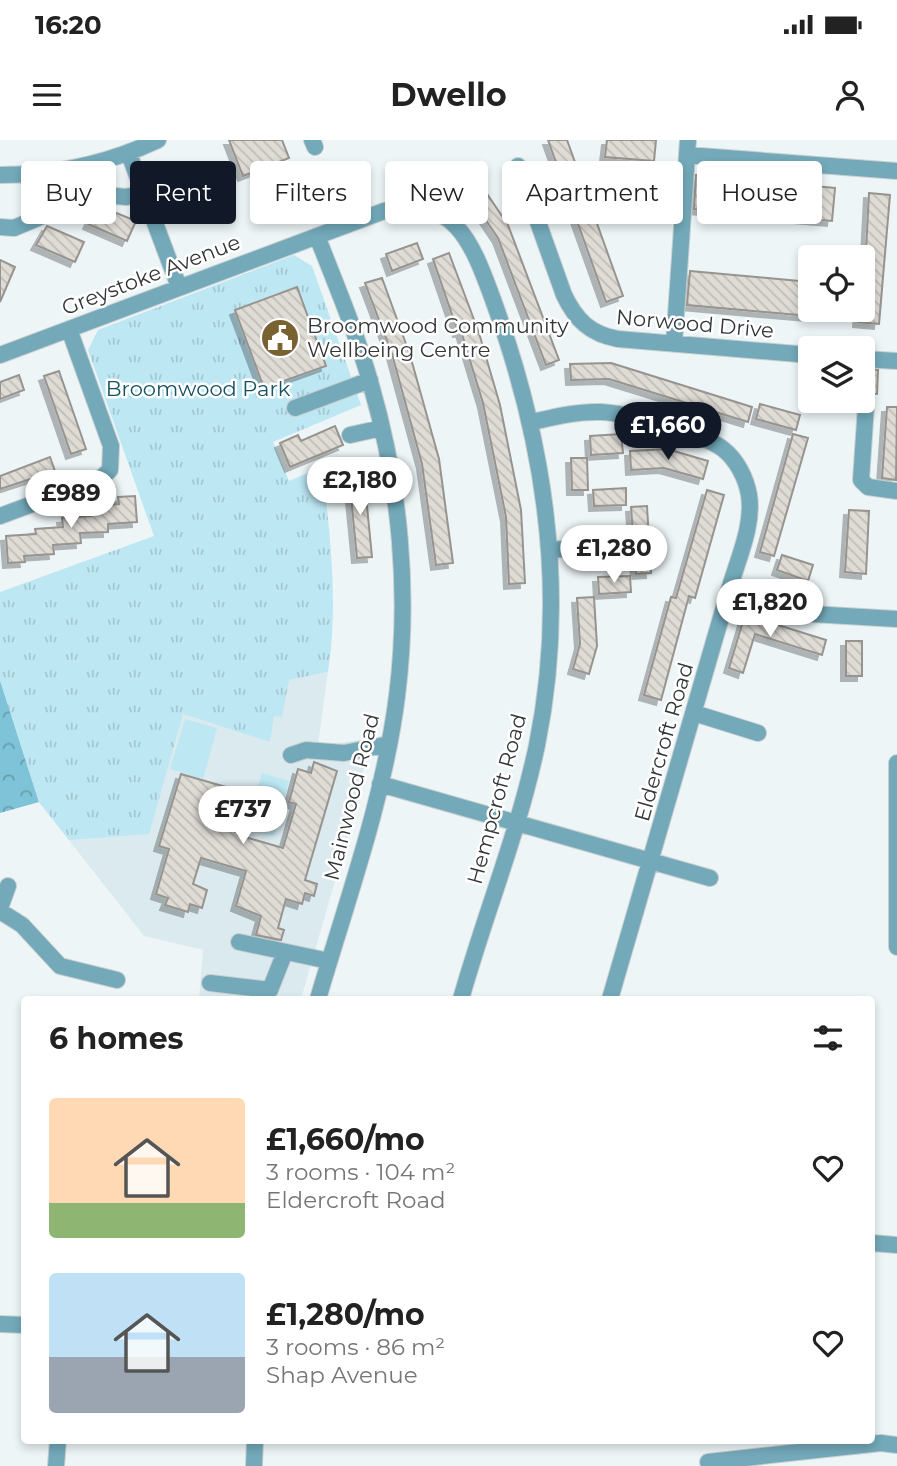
<!DOCTYPE html>
<meta charset="utf-8">
<style>
:root{--surface:#fff;--page:#f2f2f2;--text:#222;--muted:#767676;--accent:#111827}
body{margin:0;font-family:Montserrat,sans-serif;background:var(--page);color:var(--text);height:100vh;display:flex;flex-direction:column;font-size:26px;white-space:nowrap}
*{box-sizing:border-box;margin:0}
p{font-size:23px;color:var(--muted)}
.icon{flex:none;width:38px;height:38px;fill:none;stroke:currentColor;stroke-width:2;stroke-linecap:round;stroke-linejoin:round}
.map{position:relative;flex:1;overflow:hidden}
.side{position:absolute;left:21px;top:856px;width:854px;height:448px;display:flex;flex-direction:column;background:var(--surface);border-radius:7px;box-shadow:0 4px 10px #0003}
.side>*{flex:none}
.hud{position:absolute;left:21px;top:21px;width:856px;height:63px;display:flex;gap:14px}
.controls{position:absolute;left:798px;top:105px;display:grid;gap:14px}
.controls a{display:grid;place-items:center;width:77px;height:77px;border-radius:7px;background:var(--surface);box-shadow:0 4px 10px #0003;font-size:35px}
.price{position:absolute;translate:-50% -60px;padding:0 16px;border-radius:24px;background:#fff;color:#222;font-size:23px;line-height:46px;filter:drop-shadow(0 2px 4px #0008)}
.price::after{content:'';position:absolute;left:50%;top:42px;width:21px;height:16px;margin-left:-10px;background:inherit;clip-path:polygon(0 0,100% 0,50% 100%)}
.price.current{background:var(--accent);color:#fff}
ul{padding:0;list-style:none}
li{display:flex;align-items:center;gap:21px;height:175px;padding:0 28px}
li span{display:grid;place-items:center;flex:none;width:196px;height:140px;border-radius:7px;color:#555}
li>.icon{margin-inline-start:auto}
span .icon{width:84px;height:84px;fill:#fffc;stroke-width:1}
li b{font-size:30px}
h2{display:flex;justify-content:space-between;align-items:center;height:84px;padding:0 28px;font-size:30px}
.chip{padding:0 24px;border-radius:7px;background:var(--surface);box-shadow:0 4px 10px #0003;font-size:24px;line-height:63px}
.chip.current{background:var(--accent);color:#fff}
.status{display:flex;justify-content:space-between;align-items:center;height:49px;padding:0 35px;background:var(--surface);direction:ltr}
.status svg{height:19px;fill:currentColor}
header{display:flex;justify-content:space-between;align-items:center;height:91px;padding:0 28px;background:var(--surface);font-size:32px;font-weight:700}
.map>svg:first-child{display:block}
</style>
<div class="status"><b>16:20</b><svg viewBox="0 0 49 12"><path d="M0 12V9h3v3zM5 12V6h3v6zM10 12V3h3v9zM15 12V0h3v12zM26 1h20v11H26zM47 4h2v5h-2z"/></svg></div>
<header><svg class="icon" aria-label="menu" viewBox="0 0 24 24"><path d="M4 6h16M4 12h16M4 18h16"/></svg>Dwello<svg class="icon" aria-label="person" viewBox="0 0 24 24"><circle cx="12" cy="8" r="4"/><path d="M4 21q1-7 8-7t8 7"/></svg></header>
<div class="map">
<svg width="897" height="1326" viewBox="0 0 897 1326">
<defs>
<pattern id="forest-crowns" width="20" height="18" patternUnits="userSpaceOnUse" patternTransform="scale(1.75)"><rect width="20" height="18" fill="#7ec3d7"/><path d="M2 6a3 3 0 1 1 6 0M12 15a3 3 0 1 1 6 0" fill="none" stroke="#689faf"/></pattern>
<pattern id="park-tufts" width="24" height="20" patternUnits="userSpaceOnUse" patternTransform="scale(1.75)"><rect width="24" height="20" fill="#bde7f3"/><path d="M3 7l-1-3M5 7V3M7 7l1-3M15 17l-1-3M17 17v-4M19 17l1-3" fill="none" stroke="#a3c7d1"/></pattern>
<pattern id="building-back-hatch" width="6" height="6" patternUnits="userSpaceOnUse" patternTransform="scale(1.75)"><rect width="6" height="6" fill="#dfdcd6"/><path d="M-1 5l2 2M0 0l6 6M5-1l2 2" fill="none" stroke="#c0bdb8"/></pattern>
<filter id="shadow"><feDropShadow dx="-5" dy="5" stdDeviation="0" flood-color="#0004"/></filter>
</defs>
<rect width="100%" height="100%" fill="#edf5f7"/>
<path fill="#dbeaef" d="M0,452L240,550L328,532L318,604L329,605L370,598L354,675L301,859H199L203,810L144,796L39,662L0,540Z"/>
<path fill="#bde7f3" d="M185,579L217,588L203,639L170,629Z
M262,633L289,641L274,696L246,689Z"/>
<path fill="url(#forest-crowns)" d="M0,540L39,662L0,673Z"/>
<path fill="url(#park-tufts)" d="M294,115L312,126L361,265L273,302L289,341L315,330L324,341C331,404 338,468 328,532L289,540L282,577L274,576L270,602L183,574L149,694L69,700L39,662L0,540V452L154,396L88,210L98,190Z"/>
<path fill="url(#building-back-hatch)" stroke="#97948f" stroke-width="2" filter="url(#shadow)" d="M229,0H282L289,18L243,36Z
M548,0H567L623,156L606,162Z
M607,0H656L654,21L605,17Z
M181,22L198,68L180,74L164,28Z
M471,30L508,85L559,220L546,225L498,98L458,39Z
M696,35L835,48L832,81L694,69Z
M869,53L890,55L879,184L858,182L859,170H863Z
M97,65L136,81L127,101L88,84Z
M47,86L84,102L75,122L36,105Z
M417,103L423,119L392,131L386,114Z
M449,113L479,193L500,265L521,370L525,443L509,444L506,377L483,263L461,191L458,192L433,119Z
M0,120L15,127L0,162Z
M690,131L810,142V176L687,165Z
M382,138L410,215L439,319L453,423L436,425L422,324L392,214L365,143Z
M297,147L326,226L264,248L235,170Z
M611,223L752,267L748,282L609,239L571,240L570,224Z
M863,229L878,230L877,254L863,253Z
M59,231L86,309L71,314L44,236Z
M19,235L24,250L0,259V242Z
M760,264L800,275L796,290L756,279Z
M887,267H897L896,340L882,338Z
M335,286L343,305L290,327L280,303L298,295L301,301Z
M621,294L623,313L591,315L590,296Z
M793,294L808,298L774,416L760,412Z
M667,309L708,321L703,339L664,328L631,330L630,311Z
M50,317L55,331L0,349V336Z
M571,318H587L588,350H572Z
M364,336L372,417L357,418L349,337Z
M626,348V365L594,366L593,350Z
M707,350L724,355L695,458L689,456L661,560L644,555L671,457L676,458Z
M135,356L137,382L108,384V392L80,393L81,403L53,405L54,414L24,416L25,422L8,423L6,396L36,394L35,389L63,387L62,378L91,376L90,366L119,364L118,357Z
M647,366L651,433L636,434L631,367Z
M849,370L869,371L866,434L845,432Z
M782,415L813,425L808,441L777,430Z
M630,436L631,452L599,454L598,437Z
M594,457L597,506L589,534L573,529L580,504L577,458Z
M746,471L760,476L759,479L826,500L822,515L755,494L743,533L729,528Z
M846,501H862V536H846Z
M314,622L337,631L305,740L317,744L314,756L305,753L302,764L286,759L278,788L284,790L281,800L256,795L261,776L236,766L246,731L201,718L193,744L207,750L202,768L190,764L188,772L165,765L168,758L156,754L169,709L159,706L181,634L250,654L238,695L283,708L296,664L289,662L298,629L311,633Z"/>
<g fill="none" stroke-linecap="round" stroke-linejoin="round">
<defs>
<path id="minor" d="M312,0L315,7
M129,14L179,147
M687,15L897,31
M518,26L564,155C576,180 590,194 618,199L810,215
M0,35C56,35 107,24 158,0
M0,87L14,88L95,54L126,57L144,54
M317,96C336,145 357,194 371,245C400,345 410,453 397,556C384,659 347,760 318,859
M674,204L688,0
M0,215L384,71C454,53 472,103 492,157C545,301 568,453 537,605C519,691 485,774 461,859
M863,219L897,221
M866,266L861,340L868,347L897,351
M295,268L370,240
M532,282C554,277 578,271 601,272C627,273 704,294 723,309C737,320 746,338 749,355C754,386 737,421 729,450L610,859
M350,295L382,288
M0,376L100,339L110,330L111,306L69,189
M549,410L609,406
M729,450L812,474L897,479
M694,573L758,593
M291,615L306,610L344,613L389,604
M897,623V807
M380,644L710,738
M0,768L8,746
M0,771L22,785L60,826L117,840
M239,802L329,821
M210,843L270,850L285,812
M872,1103L897,1105
M0,1184L24,1185
M708,1322L881,1303L897,1305
M56,1326L58,1300
M254,1326L255,1300"/>
</defs>
<use href="#minor" stroke="#c8cfd1" stroke-width="18"/>
<use href="#minor" stroke="#73a9b9" stroke-width="16"/>
</g>
<defs>
<symbol id="civic-disc" viewBox="-11 -11 22 22"><circle r="9.5" fill="#796232" stroke="#fff"/><path d="M-.6-6.5H3V-4.5H.6V-3L4-1V1h2V6H-6V1h2V-1L-.6-3ZM-1.2 2.5V6h2.4V2.5Z" fill="#fff"/></symbol>
</defs>
<g fill-rule="evenodd">
<use href="#civic-disc" x="258" y="176" width="44" height="44"/>
</g>
<g text-anchor="middle" stroke-width="5" stroke-linejoin="round" paint-order="stroke">
<g font-size="21" fill="#343637" stroke="#fff">
<text transform="translate(151 135) rotate(-21)" y="7">Greystoke Avenue</text>
<text transform="translate(695 184) rotate(5)" y="7">Norwood Drive</text>
<text transform="translate(664 602) rotate(-74)" y="7">Eldercroft Road</text>
<text transform="translate(352 657) rotate(-76)" y="7">Mainwood Road</text>
<text transform="translate(497 659) rotate(-75)" y="7">Hempcroft Road</text>
</g>
<g font-size="21" fill="#343637" stroke="#fff" text-anchor="start">
<text x="307" y="193">Broomwood Community<tspan x="307" dy="24">Wellbeing Centre</tspan></text>
</g>
<g font-size="21" fill="#175160" stroke="#fff">
<text x="198" y="256">Broomwood Park</text>
</g>
</g>
</svg>
<div class="controls">
<a><svg class="icon" aria-label="locate" viewBox="0 0 24 24"><circle cx="12" cy="12" r="6"/><path d="M12 2v4M12 18v4M2 12h4M18 12h4"/></svg></a>
<a><svg class="icon" aria-label="layers" viewBox="0 0 24 24"><path d="M12 4l9 5-9 5-9-5zM3 14l9 5 9-5"/></svg></a>
</div>
<b class="price current" style="left:668px;top:322px">£1,660</b>
<b class="price" style="left:360px;top:377px">£2,180</b>
<b class="price" style="left:71px;top:390px">£989</b>
<b class="price" style="left:614px;top:445px">£1,280</b>
<b class="price" style="left:770px;top:499px">£1,820</b>
<b class="price" style="left:243px;top:706px">£737</b>
<div class="hud">
<a class="chip">Buy</a>
<a class="chip current">Rent</a>
<a class="chip">Filters</a>
<a class="chip">New</a>
<a class="chip">Apartment</a>
<a class="chip">House</a>
</div>
<section class="side">
<h2>6 homes<svg class="icon" aria-label="filters" viewBox="0 0 24 24"><path d="M4 7h16M4 17h16"/><circle cx="9" cy="7" r="2"/><circle cx="15" cy="17" r="2"/></svg></h2>
<ul>
<li><span style="background:linear-gradient(#ffd9b3 75%,#8fb573 0)"><svg class="icon" aria-label="home" viewBox="0 0 24 24"><path d="M3 11l9-7 9 7M6 9v11h12V9"/></svg></span><div><b>£1,660/mo</b><p>3 rooms · 104 m²</p><p>Eldercroft Road</p></div><svg class="icon" aria-label="heart" viewBox="0 0 24 24"><path d="M12 20l-8-8c-3-5 5-10 8-4 3-6 11-1 8 4z"/></svg></li>
<li><span style="background:linear-gradient(#bfe0f5 60%,#9aa5b1 0)"><svg class="icon" aria-label="home" viewBox="0 0 24 24"><path d="M3 11l9-7 9 7M6 9v11h12V9"/></svg></span><div><b>£1,280/mo</b><p>3 rooms · 86 m²</p><p>Shap Avenue</p></div><svg class="icon" aria-label="heart" viewBox="0 0 24 24"><path d="M12 20l-8-8c-3-5 5-10 8-4 3-6 11-1 8 4z"/></svg></li>
</ul>
</section>
</div>
